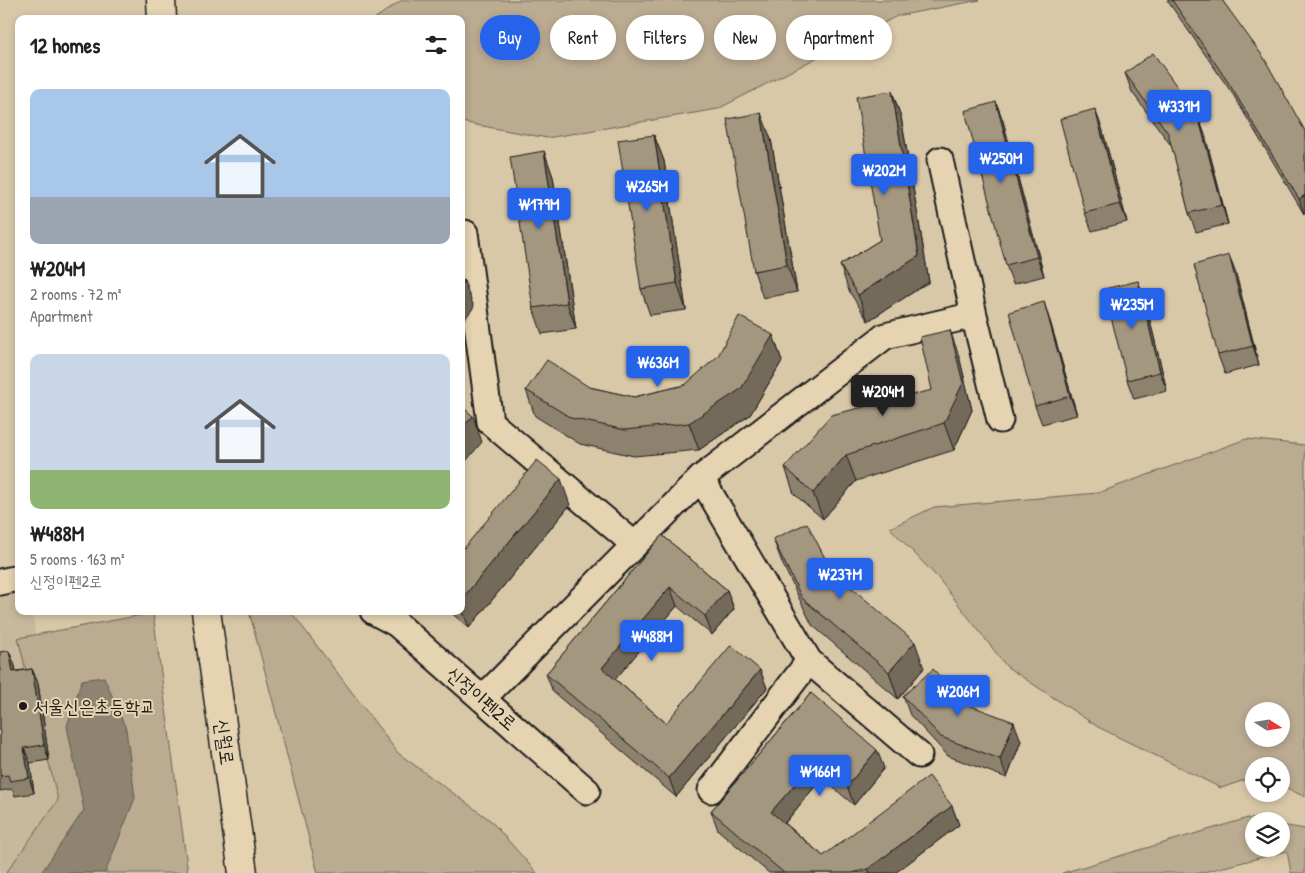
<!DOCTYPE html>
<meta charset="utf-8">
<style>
:root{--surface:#fff;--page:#f2f2f2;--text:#222;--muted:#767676;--accent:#2563eb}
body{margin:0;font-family:"Patrick Hand","Poor Story",sans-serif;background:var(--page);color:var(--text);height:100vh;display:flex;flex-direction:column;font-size:19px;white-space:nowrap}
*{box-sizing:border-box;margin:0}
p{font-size:16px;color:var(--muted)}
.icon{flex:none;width:28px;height:28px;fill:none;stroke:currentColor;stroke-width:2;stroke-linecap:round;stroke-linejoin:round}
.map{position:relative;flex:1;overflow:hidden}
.side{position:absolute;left:15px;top:15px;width:450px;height:600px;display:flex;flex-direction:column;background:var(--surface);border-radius:10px;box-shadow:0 2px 8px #0003}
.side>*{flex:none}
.top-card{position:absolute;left:480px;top:15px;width:475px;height:45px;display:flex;gap:10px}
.needle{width:32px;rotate:102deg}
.buttons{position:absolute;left:1245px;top:702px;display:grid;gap:10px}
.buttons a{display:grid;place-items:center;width:45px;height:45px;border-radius:50%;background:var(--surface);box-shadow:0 2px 8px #0003;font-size:25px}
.price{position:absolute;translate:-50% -42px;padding:0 11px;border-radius:5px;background:var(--accent);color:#fff;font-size:16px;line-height:32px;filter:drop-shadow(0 1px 2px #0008)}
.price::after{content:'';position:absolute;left:50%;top:30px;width:15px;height:11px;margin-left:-8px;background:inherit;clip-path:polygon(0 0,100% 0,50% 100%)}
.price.on{background:#222;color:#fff}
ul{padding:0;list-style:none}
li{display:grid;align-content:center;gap:10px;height:265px;padding:0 15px}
li span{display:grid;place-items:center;height:155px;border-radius:10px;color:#555}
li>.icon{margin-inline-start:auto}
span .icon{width:90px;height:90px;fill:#fffc;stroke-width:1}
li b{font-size:21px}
h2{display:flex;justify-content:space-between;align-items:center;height:60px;padding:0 15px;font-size:21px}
.tag{padding:0 18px;border-radius:22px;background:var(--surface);box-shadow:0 2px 8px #0003;font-size:18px;line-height:45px}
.tag.on{background:var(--accent);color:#fff}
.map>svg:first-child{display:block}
</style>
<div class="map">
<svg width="1305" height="873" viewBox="0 0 1305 873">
<rect width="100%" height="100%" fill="#d9c8a8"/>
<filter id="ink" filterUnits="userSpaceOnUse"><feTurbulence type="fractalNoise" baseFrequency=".02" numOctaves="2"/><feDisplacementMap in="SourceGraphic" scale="10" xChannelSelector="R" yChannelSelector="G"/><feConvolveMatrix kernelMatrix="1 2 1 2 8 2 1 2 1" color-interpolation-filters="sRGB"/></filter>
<g filter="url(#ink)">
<path fill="#c9b99c" d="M19,578V611H32L58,800L6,873H0V582Z"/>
<path fill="#baab91" stroke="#6b6456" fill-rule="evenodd" d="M402,0H980L897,16L718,109L547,138L461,122V19H374Z
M1246,439L1305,445V797L1281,785V766H1254V777L1221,788L1098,727L1007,667L938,578L890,528L934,507L1098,493ZM1281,711V739H1254V711Z
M249,611L292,613L398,753L490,820L537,873H318Z
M153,613L188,873H6L58,800L18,638Z
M1248,818L1265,821H1254V849H1281V825L1305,829V873H1291L1287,851L1200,873H1062Z"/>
<path fill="#8e8471" stroke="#605a4f" d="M104,677L126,729L135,798L105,873H41L84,810L67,726L82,680Z"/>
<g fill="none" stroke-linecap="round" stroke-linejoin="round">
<defs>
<path id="minor" d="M940,160L974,315L1000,420
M465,233L490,422L635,545
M701,478L809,661L919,755
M0,582L19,578
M373,611L397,624L587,791
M482,699L701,478L885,336L974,315
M711,790L809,661"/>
<path id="secondary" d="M161,0L162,19
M206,611L243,873"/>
</defs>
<use href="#minor" stroke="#1c1c1c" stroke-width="29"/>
<use href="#secondary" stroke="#1c1c1c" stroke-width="31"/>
<use href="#minor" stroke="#e5d3b1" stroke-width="25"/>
<use href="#secondary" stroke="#e5d3b1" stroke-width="28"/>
</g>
<path fill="#8d826e" stroke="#1c1c1c" d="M1167,0H1222L1305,131V214H1304L1234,96Z
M1125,73L1198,116L1205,135L1228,224L1196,232L1189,213L1172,147L1132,92Z
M892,91L901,117L929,282L868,321L849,291L840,265L880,240Z
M996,102L1003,121L1044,276L1013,284L1006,265Z
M1102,128L1127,222L1092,231L1085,213Z
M654,135L664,161L686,310L650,315L641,289Z
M771,139L797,292L763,298L754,271Z
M544,151L553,177L576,329L542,334L533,308Z
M1236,274L1259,365L1225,374L1218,355Z
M1138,281L1145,300L1167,391L1134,399L1127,380Z
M1050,321L1077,415L1042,424L1035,406Z
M773,335L782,361L750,415L699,450L634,456L580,444L535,416L526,390L589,387L634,397L685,385Z
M959,356L972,410L954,450L856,481L823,519L794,494L785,467L932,390Z
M570,505L469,628L449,611H461V546L464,548Z
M662,535L727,590L734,609L712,635L677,606L615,679L666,723L760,670L767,688L676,797L553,692L546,674Z
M773,539L831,570L924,668L898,699L812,625L783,565Z
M9,651L15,666L16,671L32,669L38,683L49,760L30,763L34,793L15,796L12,789L0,791V652Z
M811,693L884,768L854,805L822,778L785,823L823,856L952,806L959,825L895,873H769L718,830L711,811Z
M903,696L966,704L1021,741L1007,778L948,756L910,715Z"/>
<path fill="#736a5a" stroke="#1c1c1c" d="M892,91L901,117L929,282L868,321L858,295L919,256Z
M996,102L1003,121L1044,276L1037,257Z
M1095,109L1102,128L1127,222L1120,204Z
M761,113L771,139L797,292L787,265Z
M1198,116L1205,135L1228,224L1222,205Z
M654,135L664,161L686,310L677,283Z
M544,151L553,177L576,329L567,303Z
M1305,195V214H1304L1299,199Z
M1229,255L1236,274L1259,365L1253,346Z
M464,281L474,307L461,324V285Z
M1138,281L1145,300L1167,391L1160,372Z
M1044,302L1050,321L1077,415L1070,396Z
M950,330L959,356L972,410L954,450L944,423Z
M773,335L782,361L750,415L699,450L689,423Z
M473,416L482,442L461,467V429Z
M846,455L856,481L823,519L813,493Z
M561,479L570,505L469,628L461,606V600Z
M670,587L677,606L609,687L602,668Z
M727,590L734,609L712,635L705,616Z
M915,642L924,668L898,699L889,672Z
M9,651L15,666L18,686L13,672Z
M32,669L38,683L49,760L44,745Z
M760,670L767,688L676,797L669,778Z
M1014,722L1021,741L1007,778L1000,759Z
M24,748L30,763L34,793L29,778Z
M877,750L884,768L854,805L847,786Z
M816,760L822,778L778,831L771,812Z
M952,806L959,825L895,873H870L868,869Z"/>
<path fill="#a49780" stroke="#1c1c1c" d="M1172,0H1222L1264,58L1305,131V195L1299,199L1228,82Z
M1153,53L1198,116L1222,205L1189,213L1168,133L1125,73Z
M892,91L919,256L858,295L840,265L880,240L856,97Z
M996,102L1037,257L1006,265L965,111Z
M1095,109L1120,204L1085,213L1060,119Z
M761,113L787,265L754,271L727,119Z
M654,135L677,283L641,289L618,140Z
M544,151L567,303L533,308L510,157Z
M1229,255L1253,346L1218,355L1194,265Z
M461,278L464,281L461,285Z
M1138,281L1160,372L1127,380L1104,289Z
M1044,302L1070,396L1035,406L1009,312Z
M739,316L773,335L741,389L689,423L625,430L571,418L526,390L547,360L589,387L634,397L685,385L718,356Z
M950,330L963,383L944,423L846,455L813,493L785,467L831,415L932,390L920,337Z
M461,406L473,416L461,429Z
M537,460L561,479L461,600V546L464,548Z
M807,523L831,570L915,642L889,672L802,598L773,539Z
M662,535L727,590L705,616L670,587L602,668L666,723L731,645L760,670L669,778L546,674Z
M9,651L13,672L32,669L44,745L24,748L29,778L10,781L8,775L0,776V652Z
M933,669L966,704L1014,722L1000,759L941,737L903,696Z
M811,693L877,750L847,786L816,760L771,812L823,856L929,776L952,806L868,869L852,873H784L711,811Z"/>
</g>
<circle fill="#1c1c1c" stroke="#e5d3b1" stroke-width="2" cx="23" cy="706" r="5"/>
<g text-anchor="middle" stroke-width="4" stroke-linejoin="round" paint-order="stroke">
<g font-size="19" fill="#1c1c1c" stroke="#e5d3b1">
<text transform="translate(482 698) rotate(41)" y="7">신정이펜2로</text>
<text transform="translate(225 742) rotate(82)" y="7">신월로</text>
</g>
<g font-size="19" fill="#1c1c1c" stroke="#e5d3b1" text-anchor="start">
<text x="33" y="713">서울신은초등학교</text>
</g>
</g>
</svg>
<div class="buttons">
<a><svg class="needle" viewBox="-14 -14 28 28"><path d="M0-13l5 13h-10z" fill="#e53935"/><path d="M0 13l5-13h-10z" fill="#767676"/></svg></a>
<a><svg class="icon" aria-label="locate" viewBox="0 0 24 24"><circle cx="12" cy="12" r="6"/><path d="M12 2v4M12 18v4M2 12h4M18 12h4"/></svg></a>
<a><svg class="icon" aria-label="layers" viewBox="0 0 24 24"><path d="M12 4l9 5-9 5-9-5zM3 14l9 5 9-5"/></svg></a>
</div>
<b class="price" style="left:1179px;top:132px">₩331M</b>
<b class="price" style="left:1001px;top:184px">₩250M</b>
<b class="price" style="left:884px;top:196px">₩202M</b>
<b class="price" style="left:647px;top:212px">₩265M</b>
<b class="price" style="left:539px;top:230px">₩179M</b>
<b class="price" style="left:1132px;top:330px">₩235M</b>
<b class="price" style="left:658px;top:388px">₩636M</b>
<b class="price on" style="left:883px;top:417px">₩204M</b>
<b class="price" style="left:840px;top:600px">₩237M</b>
<b class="price" style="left:652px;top:662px">₩488M</b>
<b class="price" style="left:958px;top:717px">₩206M</b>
<b class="price" style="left:820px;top:797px">₩166M</b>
<div class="top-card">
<a class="tag on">Buy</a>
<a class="tag">Rent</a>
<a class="tag">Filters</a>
<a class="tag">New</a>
<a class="tag">Apartment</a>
</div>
<section class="side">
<h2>12 homes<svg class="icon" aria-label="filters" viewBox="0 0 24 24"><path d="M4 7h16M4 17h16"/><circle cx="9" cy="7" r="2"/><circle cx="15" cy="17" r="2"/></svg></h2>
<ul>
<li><span style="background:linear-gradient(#a9c7e8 70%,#9aa5b1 0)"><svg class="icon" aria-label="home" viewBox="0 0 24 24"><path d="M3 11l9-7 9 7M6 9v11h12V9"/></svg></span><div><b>₩204M</b><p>2 rooms · 72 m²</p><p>Apartment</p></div></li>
<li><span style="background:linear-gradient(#c9d6e8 75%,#8fb573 0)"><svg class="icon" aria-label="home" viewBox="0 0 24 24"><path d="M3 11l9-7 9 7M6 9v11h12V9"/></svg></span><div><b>₩488M</b><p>5 rooms · 163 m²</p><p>신정이펜2로</p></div></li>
</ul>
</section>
</div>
